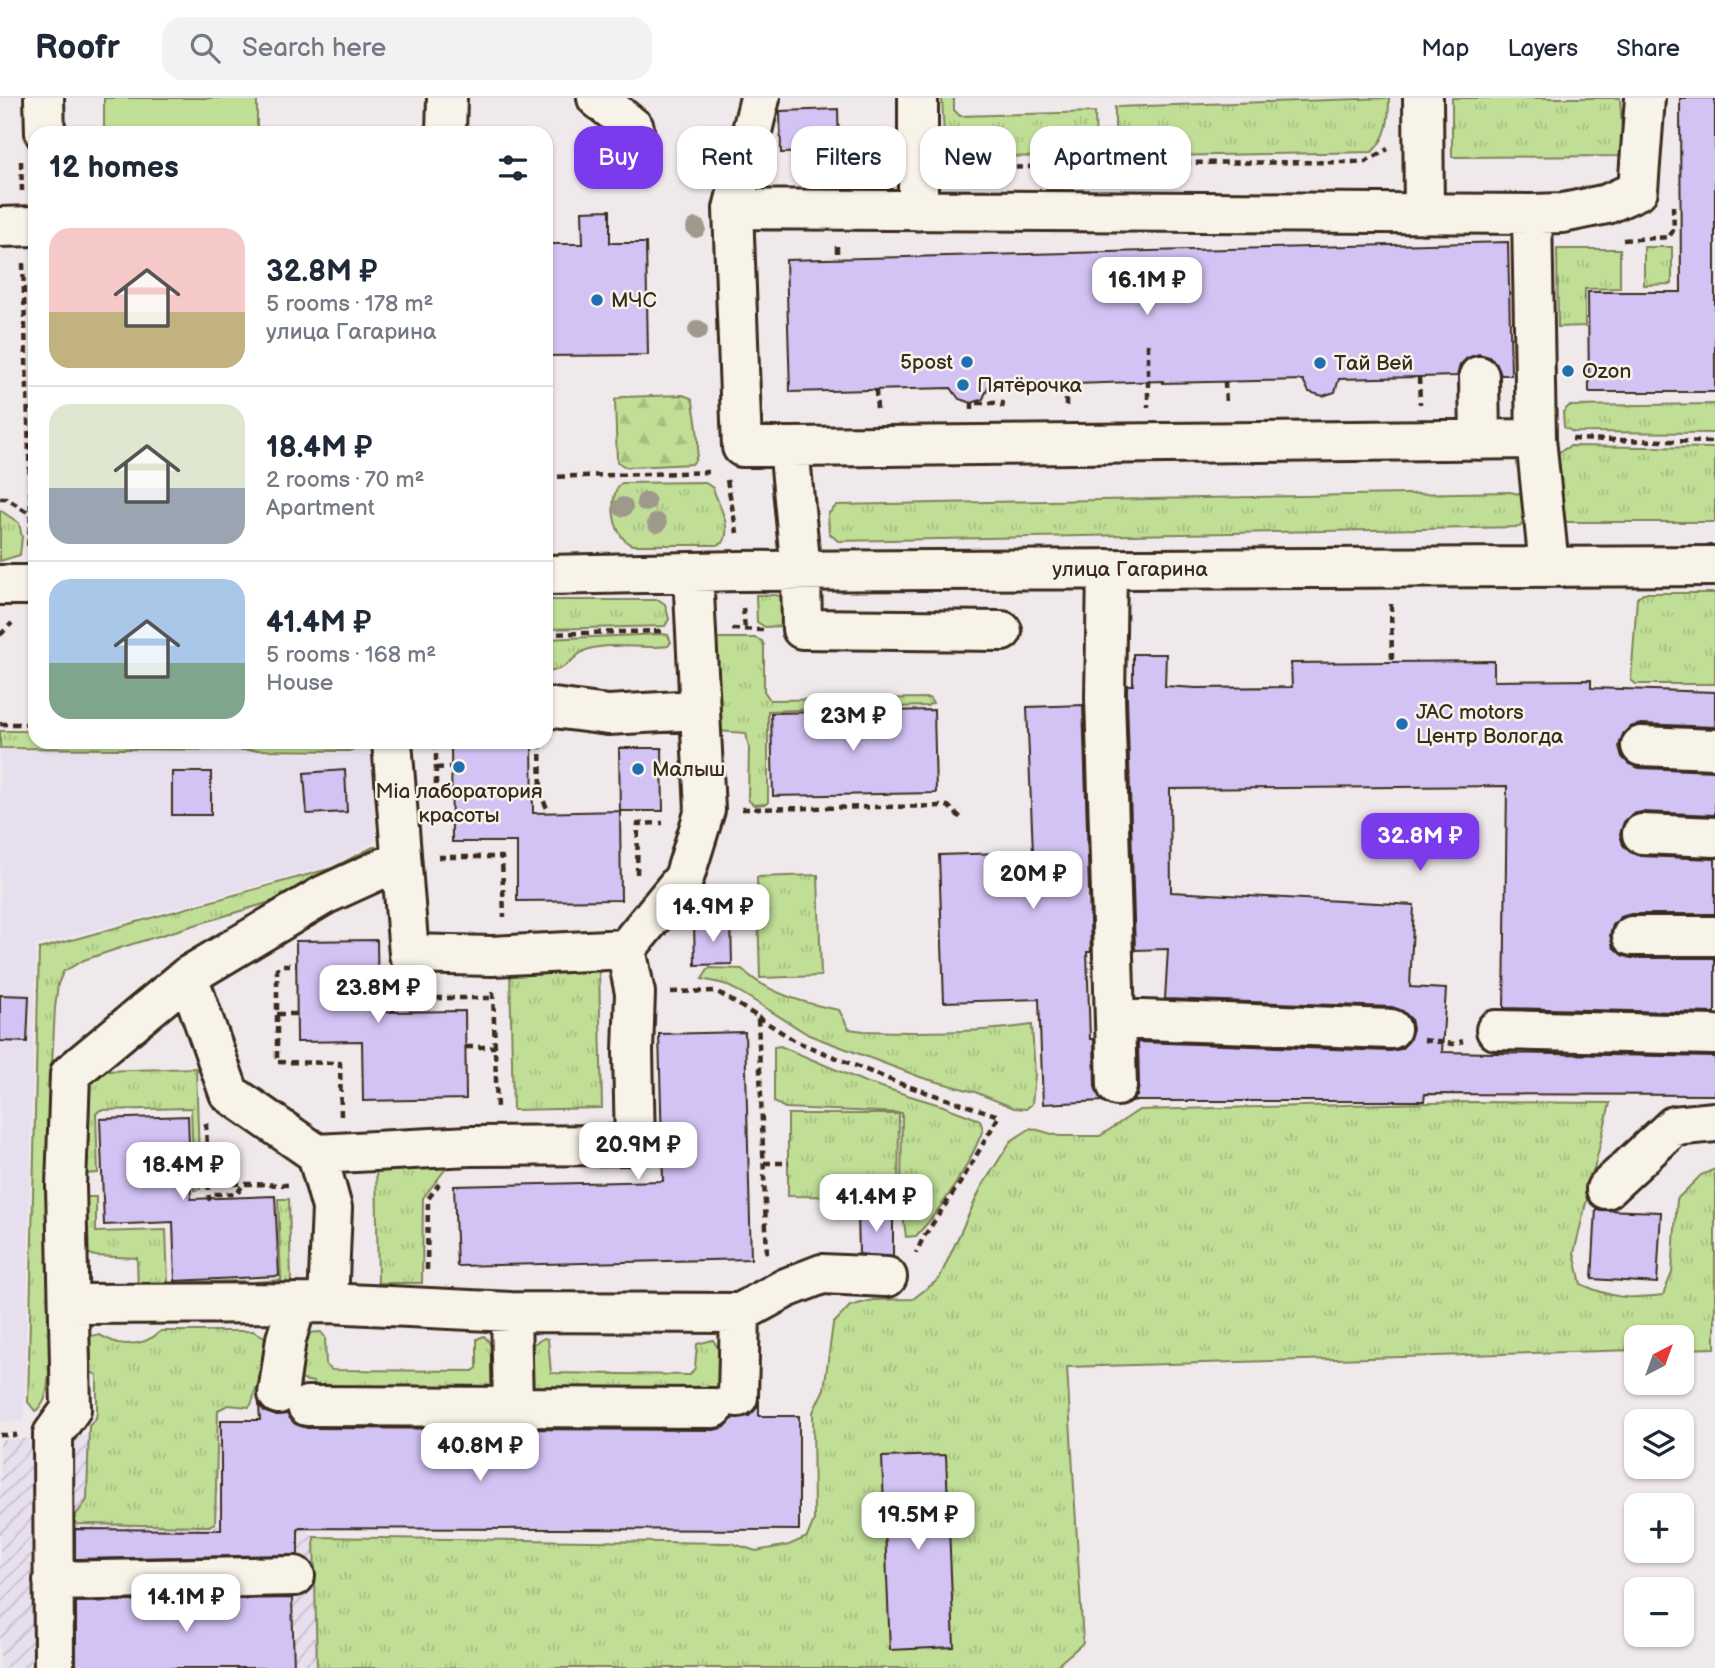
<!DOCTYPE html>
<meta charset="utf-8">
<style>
:root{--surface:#fff;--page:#f2f2f3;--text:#1f2937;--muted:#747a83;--line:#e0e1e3;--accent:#7c3aed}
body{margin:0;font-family:"Balsamiq Sans",sans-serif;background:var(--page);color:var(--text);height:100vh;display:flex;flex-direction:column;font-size:26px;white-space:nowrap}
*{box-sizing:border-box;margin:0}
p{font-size:23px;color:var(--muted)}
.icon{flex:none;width:38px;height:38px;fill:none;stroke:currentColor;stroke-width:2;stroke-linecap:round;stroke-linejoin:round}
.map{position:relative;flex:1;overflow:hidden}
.side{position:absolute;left:28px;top:28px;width:525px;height:623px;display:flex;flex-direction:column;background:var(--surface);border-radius:21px;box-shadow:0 2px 5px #0004}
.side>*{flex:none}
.banner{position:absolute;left:574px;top:28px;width:665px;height:63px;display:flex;gap:14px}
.needle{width:46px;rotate:41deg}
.buttons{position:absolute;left:1624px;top:1227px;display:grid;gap:14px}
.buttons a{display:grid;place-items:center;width:70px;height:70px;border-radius:14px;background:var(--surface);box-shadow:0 2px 5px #0004;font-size:35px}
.price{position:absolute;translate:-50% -60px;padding:0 16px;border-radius:14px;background:#fff;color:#222;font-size:23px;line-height:46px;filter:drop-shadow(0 2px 4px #0008)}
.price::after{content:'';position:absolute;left:50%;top:42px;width:21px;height:16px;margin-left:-10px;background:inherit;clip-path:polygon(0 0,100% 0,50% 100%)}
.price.on{background:var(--accent);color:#fff}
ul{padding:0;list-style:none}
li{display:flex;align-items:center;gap:21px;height:175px;padding:0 21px}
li+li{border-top:2px solid var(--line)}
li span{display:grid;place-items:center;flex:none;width:196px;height:140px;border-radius:21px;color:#555}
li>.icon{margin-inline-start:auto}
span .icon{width:84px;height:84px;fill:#fffc;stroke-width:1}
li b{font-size:30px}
h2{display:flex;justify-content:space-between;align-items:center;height:84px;padding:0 21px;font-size:30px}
.tag{padding:0 24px;border-radius:21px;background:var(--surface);box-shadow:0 2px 5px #0004;font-size:24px;line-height:63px}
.tag.on{background:var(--accent);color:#fff}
header{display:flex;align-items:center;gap:42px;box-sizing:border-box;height:98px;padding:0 35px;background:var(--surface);border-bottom:2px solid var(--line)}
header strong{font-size:33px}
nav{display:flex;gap:38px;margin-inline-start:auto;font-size:24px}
.search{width:490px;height:63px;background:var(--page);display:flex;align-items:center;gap:18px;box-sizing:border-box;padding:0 24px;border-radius:21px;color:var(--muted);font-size:26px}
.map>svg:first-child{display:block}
</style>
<header>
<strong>Roofr</strong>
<div class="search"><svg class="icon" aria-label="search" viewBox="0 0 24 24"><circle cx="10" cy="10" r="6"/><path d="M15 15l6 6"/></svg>Search here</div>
<nav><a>Map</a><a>Layers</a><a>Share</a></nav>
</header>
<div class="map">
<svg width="1715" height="1570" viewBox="0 0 1715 1570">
<defs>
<pattern id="industrial-furrows" width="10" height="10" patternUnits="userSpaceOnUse" patternTransform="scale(1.75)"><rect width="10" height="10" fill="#e7deee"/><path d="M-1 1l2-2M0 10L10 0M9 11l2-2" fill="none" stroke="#c7bfcc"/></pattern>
<pattern id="grass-tufts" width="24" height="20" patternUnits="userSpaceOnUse" patternTransform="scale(1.75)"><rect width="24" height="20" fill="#c0de96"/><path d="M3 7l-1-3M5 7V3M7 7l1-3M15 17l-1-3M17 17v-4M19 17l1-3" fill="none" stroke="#a6bf81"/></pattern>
<pattern id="forest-firs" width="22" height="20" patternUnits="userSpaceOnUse" patternTransform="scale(1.75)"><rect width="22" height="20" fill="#c0de96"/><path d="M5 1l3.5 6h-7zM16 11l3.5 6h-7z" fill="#a6bf81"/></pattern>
</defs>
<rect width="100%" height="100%" fill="#f0e9eb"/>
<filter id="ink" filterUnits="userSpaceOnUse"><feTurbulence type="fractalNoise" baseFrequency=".0143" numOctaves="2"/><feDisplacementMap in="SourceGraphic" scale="14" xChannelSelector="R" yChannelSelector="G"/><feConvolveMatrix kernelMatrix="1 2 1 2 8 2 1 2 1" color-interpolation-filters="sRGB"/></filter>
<g filter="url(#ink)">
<path fill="#e7deee" d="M0,652L371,656L376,743L331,767L36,848L24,1323H0Z"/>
<path fill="url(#industrial-furrows)" d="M225,1280L219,1319L218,1431H306L314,1439L317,1570H0V1342L126,1336Z"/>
<path fill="url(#grass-tufts)" stroke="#7e845a" stroke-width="2" d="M942,0H954V12L960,18L1095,14L1096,59L945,58Z
M1389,0C1389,21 1388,39 1372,54L1115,59V9Z
M1452,0H1620L1624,58L1452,59Z
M1644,149H1672V186L1644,187Z
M1557,151H1620V190L1585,191V228L1558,229Z
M1715,306V335L1573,334L1564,329L1563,314L1569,308Z
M1570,348L1715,350V424H1567L1558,416L1556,360L1559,354Z
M704,384L713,390C718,407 733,428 723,445L717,447H632C612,440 607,395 622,385Z
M1510,394L1519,396L1528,403L1527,424L1519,429L838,443L829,435L828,416L837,407Z
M0,412L19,425L22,439L20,457L0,463Z
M1643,495H1715V586H1636L1631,582L1637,500Z
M756,497H776L785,500L783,528L765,529L757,524Z
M546,502H659L665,506L669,521L665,528L546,531Z
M662,536L668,537L671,544L668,548C643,552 615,544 589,551C573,555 571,572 546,574V541Z
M719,540H755L762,543L764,548V593L770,602L929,600L933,605L927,608L768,613V704L766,706L754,707L749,703L748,699L749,650L746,635L717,633L714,542Z
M0,633H35V644H360L357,650L349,653L0,650Z
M373,749H380L381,754L316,790L126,848L84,862L63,874L58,886L55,910L52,967L49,1277C47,1290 47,1307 35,1313L28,1304L39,851L332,770Z
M818,777L821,878L760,880L757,779Z
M599,870L602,1010L513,1012L510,872Z
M709,870L742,871C766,895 806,906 839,912L849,931L864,933C919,935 977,935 1032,927L1035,977L1032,1006L1026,1011L1014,1010L975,994L923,980L809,937L740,894L724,886L702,881Z
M780,948L865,984L943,1008L980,1022L983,1032C967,1071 945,1107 916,1138L906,1139L901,1102L902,1015L785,1010L774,1004V949Z
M196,970L200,1091L194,1092L191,1010L100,1012L96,1016L98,1075L83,1076L85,986L101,973Z
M1473,1004L1610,1005L1574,1155L1581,1186C1614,1201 1627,1201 1663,1197L1672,1175L1677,1101L1701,1077L1715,1071V1250L1682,1251V1239H1636V1252L1067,1269L1083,1545L1054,1570H317L314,1439L731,1445L756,1453L789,1447L807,1439L814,1422L813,1314L824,1291L833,1226L850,1208L873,1202L913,1201L939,1181L981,1090L1011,1043L1031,1030L1059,1038H1100L1139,1012Z
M788,1016H899L898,1099L788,1098Z
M455,1059L423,1100L422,1185H378L376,1063Z
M81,1099H96V1134L166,1132L168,1185L243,1183V1196L138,1193L137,1160L95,1158L85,1154Z
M278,1101H289L291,1185L287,1191L255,1196V1184L281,1182Z
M161,1233H253L267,1240L266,1286C249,1287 258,1300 249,1309L228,1307L218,1312L215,1425L209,1428L77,1426L75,1423L76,1417L87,1402L89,1328L96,1320L97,1314V1277L89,1273L86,1241C100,1231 104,1242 118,1245C135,1248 149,1244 161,1233Z
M321,1234L325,1239L326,1267L332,1272L473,1273L477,1270V1241L484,1238C496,1248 499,1281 491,1294L319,1290L313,1284L297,1281L305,1235Z
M544,1240L548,1241L551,1275L690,1277L695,1270L697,1246L713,1242L722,1256V1289L714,1293L540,1301L527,1283L530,1248Z"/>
<path fill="url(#forest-firs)" stroke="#7e845a" stroke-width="2" d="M683,297L691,300L693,304C695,319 704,356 692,366L633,369H626L617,364L615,302L622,299Z"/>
<path fill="#c0de96" stroke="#7e845a" stroke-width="2" d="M104,0H257V35H104Z"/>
<path fill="#d3c3f5" stroke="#3b2a1e" stroke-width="2" d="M1680,0H1715V294H1589L1588,194H1681Z
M838,11L839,54L781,55L780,13Z
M610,112V145H646L648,257L546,258V146H583L582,113Z
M1508,144L1511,277H1501L1497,266L1489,259L1479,256L1467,260L1460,267L1457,278L1339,281L1335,294L1323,298L1309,294L1303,282L1163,285V283L988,289L983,301L972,305L959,301L951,290L790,294L786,162Z
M1133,556H1166L1165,588L1196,590L1292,589L1291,565L1494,563V583L1591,582V590L1715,594V629L1641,626L1630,629L1623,636L1619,648L1622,659L1629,666L1639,670L1715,673V717L1642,714L1632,716L1624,724L1620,736L1623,747L1630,754L1640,758L1715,761V816H1631L1621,819L1613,827L1610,837L1613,849L1622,857L1631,860H1715V915L1504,910L1507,688L1170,691L1171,794L1414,807L1410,889L1446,891L1442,954L1715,959V997L1425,996L1424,1003H1132L1137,998L1139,987L1138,944L1390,953L1401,951L1409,943L1413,931L1411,921L1403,913L1392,909L1165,901L1168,851L1135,852L1127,600V587H1133Z
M1083,607L1091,854H1087L1090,941H1094L1095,989L1102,1003L1043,1006L1039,901L944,904L939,757L1033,754L1027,609Z
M934,612L936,695L773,698L771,615Z
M451,644H532L533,715L620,713L621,802L517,803V744H452Z
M619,650H662L663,713H620Z
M345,672L347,714L307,716L304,675Z
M172,674H211V717H172Z
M731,824L732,866L695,867L694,826Z
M377,842L378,914L465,913L466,1001L363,1003L362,943L297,944L296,843Z
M0,897L29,898L27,944L0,943Z
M745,934L751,1161L457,1168L454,1088L663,1083L659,936Z
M188,1018L191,1101L275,1098L279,1178L175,1183L173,1124L104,1127L100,1021Z
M1596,1110L1600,1112L1661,1114L1657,1185L1592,1181Z
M893,1115V1159L859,1156L858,1116Z
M759,1302V1318H799V1432L298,1430V1457L75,1461V1431L221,1432V1322H260L259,1307L265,1314L274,1317L287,1316L295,1326L307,1330L714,1332L725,1329L733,1320L749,1318L756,1311Z
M946,1357L954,1549L890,1552L882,1359Z
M292,1500L294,1570H76V1504Z"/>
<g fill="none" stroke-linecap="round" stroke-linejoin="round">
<defs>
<path id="minor" d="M44,0L45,35
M597,0L634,30
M760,0L733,111L742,349H789L801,473L802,531L1002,533
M1423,0L1424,116
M446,35L447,0
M733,111L1532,116L1536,341L1549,469
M918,113V0
M1532,116L1563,115L1607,106L1638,92L1645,0
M0,129L35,128
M1479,278L1480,342
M789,349L1536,341
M1107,471L1105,600L1117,988
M546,477L740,473L1715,468
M0,487H35
M546,609L608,617L698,612
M392,644L409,856L492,858L626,851L684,780L705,712L693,475
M1641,648L1715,651
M1642,736L1715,739
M1632,838H1715
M1115,921L1391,931
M1496,932L1715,937
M317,1056L470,1048L635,1047L633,953L635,895L626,851
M1606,1091L1674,1028L1715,1024
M328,1205L511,1214L740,1215L786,1190L822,1176L887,1179
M69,1206L328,1205L332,1110L317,1056L229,995L188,878
M511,1214L513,1309
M278,1296L286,1241L297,1205
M738,1299L740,1215
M307,1308L714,1310
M53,1483L295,1478
M54,1570L53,1336L71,1311L66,1088L70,976L188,878L324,797L401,762"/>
</defs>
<use href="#minor" stroke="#3b2a1e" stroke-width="44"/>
<path stroke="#3b2a1e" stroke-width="4.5" stroke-dasharray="7 5" stroke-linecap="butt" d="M21,63L22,93
M956,67L1004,70L1126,65L1365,64L1388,51
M1623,142L1669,139L1674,131L1673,108
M837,148V161
M23,165L31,418L28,450
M1148,246V309
M1419,279L1420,306
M1225,284L1226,307
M876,292L877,312
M1066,308V288
M972,312V305H1003L1002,310
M1572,341L1715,344
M546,379L713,374
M727,382L737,435
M0,400H6L35,419
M1391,506L1392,564
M743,510L745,531
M732,531L766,532
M546,536L661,533
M0,537L12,525
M0,626H35
M436,644V692
M540,644L541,698L549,714
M436,670L451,669
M742,711L948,708L961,720
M438,759H502L504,819
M637,776L638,726L663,725
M283,867H296
M277,869V964L340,965L341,1019
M387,887L388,900H493
M493,894L497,1011
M671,894L716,893L758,919L767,1158
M393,913L395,900
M277,916H297
M758,919L795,943L898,985L999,1018L962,1082L923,1140L916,1155
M1424,942L1453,946L1463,943
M466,949H495
M206,1025L209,1101L213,1096H237L244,1085
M764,1065H789
M209,1085L289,1087
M427,1172L428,1101L439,1086
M0,1337H17"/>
<use href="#minor" stroke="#f7f3e8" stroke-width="38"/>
</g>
<g fill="#9f998b">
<circle cx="696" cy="130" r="10"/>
<circle cx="698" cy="232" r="10"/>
<circle cx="646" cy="404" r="10"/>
<circle cx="623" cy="409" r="10"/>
<circle cx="657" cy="425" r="10"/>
</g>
</g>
<g fill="#1f6fb2" stroke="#f7f3e8" stroke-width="2.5">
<circle cx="597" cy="202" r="7"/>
<circle cx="967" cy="264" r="7"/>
<circle cx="1320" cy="265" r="7"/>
<circle cx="1568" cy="273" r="7"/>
<circle cx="963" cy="287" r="7"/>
<circle cx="1402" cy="626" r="7"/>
<circle cx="459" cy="669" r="7"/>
<circle cx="638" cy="671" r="7"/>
</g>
<g text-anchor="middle" stroke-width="5" stroke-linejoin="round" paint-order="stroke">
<g font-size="21" fill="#3b2a1e" stroke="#f7f3e8" text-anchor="start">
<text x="611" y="209">МЧС</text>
<text x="953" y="271" text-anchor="end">5post</text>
<text x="1334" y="272">Тай Вей</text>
<text x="1582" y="280">Ozon</text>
<text x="977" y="294">Пятёрочка</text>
<text x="1416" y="621">JAC motors<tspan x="1416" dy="24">Центр Вологда</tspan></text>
<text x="652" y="678">Малыш</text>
<text x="459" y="700" text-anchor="middle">Mia лаборатория<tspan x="459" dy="24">красоты</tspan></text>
</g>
<g font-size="21" fill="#3b2a1e" stroke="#f7f3e8">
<text x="1130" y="478">улица Гагарина</text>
</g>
</g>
</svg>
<div class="buttons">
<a><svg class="needle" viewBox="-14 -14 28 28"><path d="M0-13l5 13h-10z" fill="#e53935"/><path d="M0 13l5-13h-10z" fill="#747a83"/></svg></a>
<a><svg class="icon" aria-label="layers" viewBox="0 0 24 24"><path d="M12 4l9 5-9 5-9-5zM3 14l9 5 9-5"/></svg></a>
<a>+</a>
<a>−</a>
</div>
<b class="price" style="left:1147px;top:219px">16.1M ₽</b>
<b class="price" style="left:853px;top:655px">23M ₽</b>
<b class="price on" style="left:1420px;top:775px">32.8M ₽</b>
<b class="price" style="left:1033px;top:813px">20M ₽</b>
<b class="price" style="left:713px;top:846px">14.9M ₽</b>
<b class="price" style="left:378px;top:927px">23.8M ₽</b>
<b class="price" style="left:638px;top:1084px">20.9M ₽</b>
<b class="price" style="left:183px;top:1104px">18.4M ₽</b>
<b class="price" style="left:876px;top:1136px">41.4M ₽</b>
<b class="price" style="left:480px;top:1385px">40.8M ₽</b>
<b class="price" style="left:918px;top:1454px">19.5M ₽</b>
<b class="price" style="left:186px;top:1536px">14.1M ₽</b>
<div class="banner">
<a class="tag on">Buy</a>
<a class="tag">Rent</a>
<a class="tag">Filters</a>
<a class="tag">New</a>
<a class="tag">Apartment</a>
</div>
<section class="side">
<h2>12 homes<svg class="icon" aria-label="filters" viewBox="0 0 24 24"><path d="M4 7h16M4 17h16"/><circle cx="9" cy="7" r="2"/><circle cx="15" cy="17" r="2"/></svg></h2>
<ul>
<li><span style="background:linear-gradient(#f6c9c9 60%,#c2b280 0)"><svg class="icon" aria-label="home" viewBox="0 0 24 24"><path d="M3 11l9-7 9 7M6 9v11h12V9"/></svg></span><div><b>32.8M ₽</b><p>5 rooms · 178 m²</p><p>улица Гагарина</p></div></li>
<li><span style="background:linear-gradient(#dfe7d0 60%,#9aa5b1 0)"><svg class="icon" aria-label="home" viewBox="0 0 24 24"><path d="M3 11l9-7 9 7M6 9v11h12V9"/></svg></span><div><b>18.4M ₽</b><p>2 rooms · 70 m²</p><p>Apartment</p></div></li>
<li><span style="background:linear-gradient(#a9c7e8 60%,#7fa58c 0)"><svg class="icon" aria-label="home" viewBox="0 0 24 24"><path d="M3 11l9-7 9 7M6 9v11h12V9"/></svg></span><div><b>41.4M ₽</b><p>5 rooms · 168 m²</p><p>House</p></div></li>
</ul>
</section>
</div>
